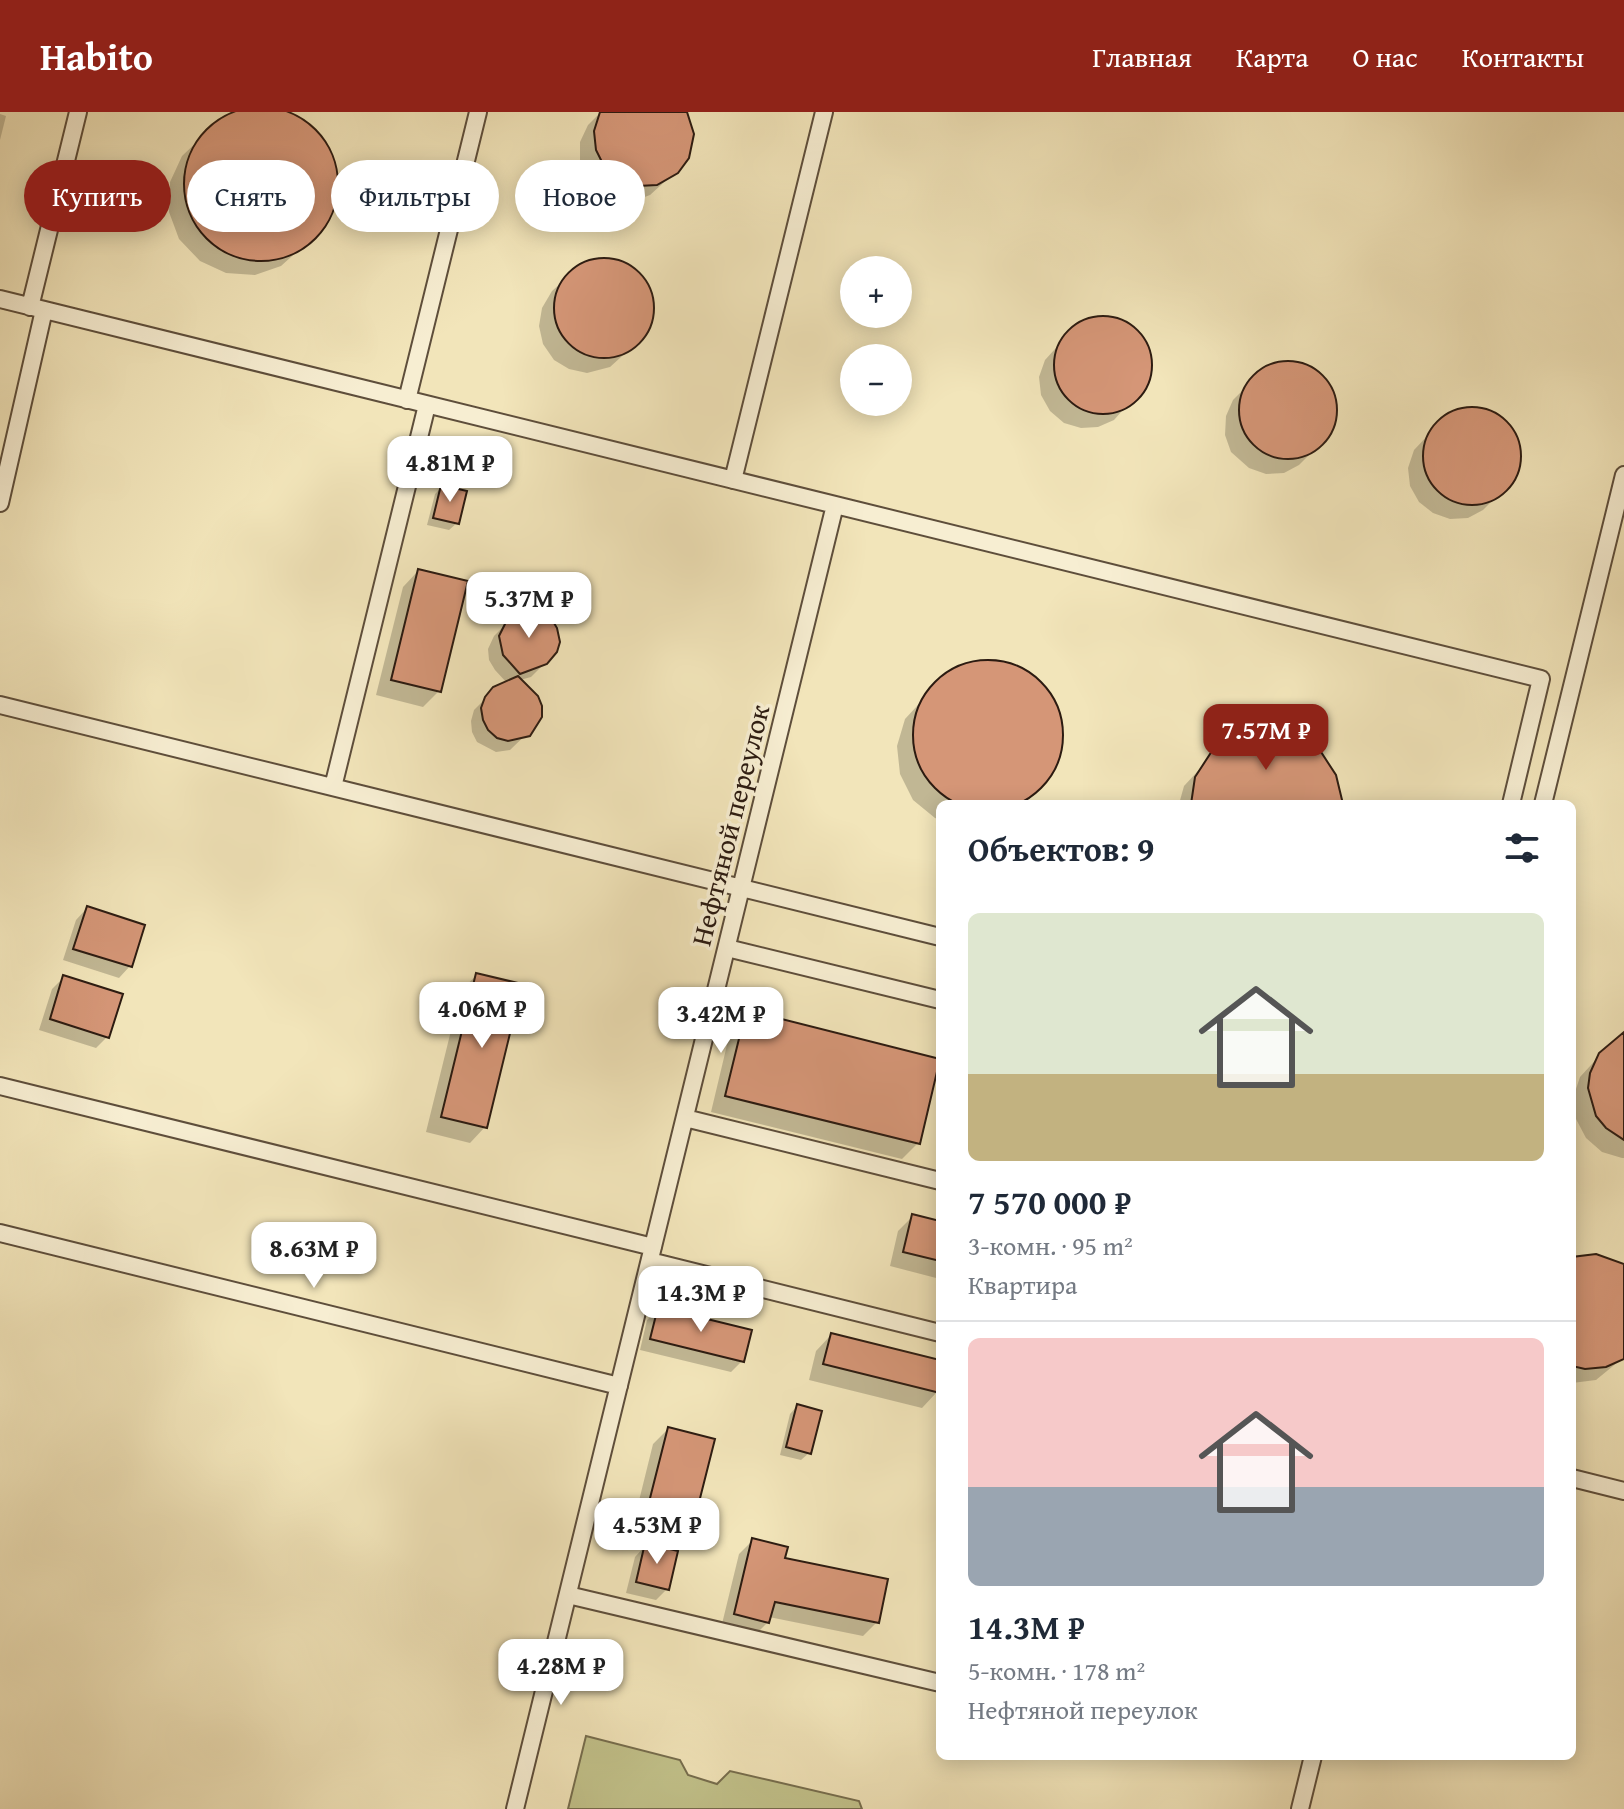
<!DOCTYPE html>
<html lang="ru">
<meta charset="utf-8">
<style>
:root{--surface:#fff;--page:#f2f2f3;--text:#1f2937;--muted:#747a83;--line:#e0e1e3;--accent:#8f2418}
body{margin:0;font-family:"Gentium Book Plus",serif;background:var(--page);color:var(--text);height:100vh;display:flex;flex-direction:column;font-size:30px;white-space:nowrap}
*{box-sizing:border-box;margin:0}
p{font-size:26px;color:var(--muted)}
.icon{flex:none;width:44px;height:44px;fill:none;stroke:currentColor;stroke-width:2;stroke-linecap:round;stroke-linejoin:round}
.map{position:relative;flex:1;overflow:hidden}
.sheet{position:absolute;left:936px;top:688px;width:640px;height:960px;display:flex;flex-direction:column;background:var(--surface);border-radius:12px;box-shadow:0 4px 20px #0003}
.sheet>*{flex:none}
.guide{position:absolute;left:24px;top:48px;width:760px;height:72px;display:flex;gap:16px}
.controls{position:absolute;left:840px;top:144px;display:grid;gap:16px}
.controls a{display:grid;place-items:center;width:72px;height:72px;border-radius:50%;background:var(--surface);box-shadow:0 4px 20px #0003;font-size:40px}
.price{position:absolute;translate:-50% -68px;padding:0 18px;border-radius:16px;background:#fff;color:#222;font-size:26px;line-height:52px;filter:drop-shadow(0 2px 4px #0008)}
.price::after{content:'';position:absolute;left:50%;top:48px;width:24px;height:18px;margin-left:-12px;background:inherit;clip-path:polygon(0 0,100% 0,50% 100%)}
.price.selected{background:var(--accent);color:#fff}
ul{padding:0;list-style:none}
li{display:grid;align-content:center;gap:16px;height:424px;padding:0 32px}
li+li{border-top:2px solid var(--line)}
li span{display:grid;place-items:center;height:248px;border-radius:12px;color:#555}
li>.icon{margin-inline-start:auto}
span .icon{width:144px;height:144px;fill:#fffc;stroke-width:1}
li b{font-size:34px}
h2{display:flex;justify-content:space-between;align-items:center;height:96px;padding:0 32px;font-size:34px}
.pill{padding:0 28px;border-radius:36px;background:var(--surface);box-shadow:0 4px 20px #0003;font-size:28px;line-height:72px}
.pill.selected{background:var(--accent);color:#fff}
header{display:flex;align-items:center;gap:48px;box-sizing:border-box;height:112px;padding:0 40px;background:var(--accent);color:#fff}
header strong{font-size:38px}
nav{display:flex;gap:44px;margin-inline-start:auto;font-size:28px}
.map>svg:first-child{display:block}
</style>
<header>
<strong>Habito</strong>
<nav><a>Главная</a><a>Карта</a><a>О нас</a><a>Контакты</a></nav>
</header>
<div class="map">
<svg width="1624" height="1697" viewBox="0 0 1624 1697">
<rect width="100%" height="100%" fill="#f2e5ba"/>
<filter id="stains"><feTurbulence type="fractalNoise" baseFrequency=".0025" numOctaves="4"/><feColorMatrix values="0 0 0 0 .2 0 0 0 0 .09 0 0 0 0 .02 0 0 0 .5 -.17"/></filter>
<radialGradient id="worn" r=".72"><stop offset=".6" stop-color="#630" stop-opacity="0"/><stop offset="1" stop-color="#630" stop-opacity=".3"/></radialGradient>
<path fill="#c2c28b" stroke="#776e4e" stroke-width="2" d="M586,1624L680,1648L688,1663L717,1672L730,1659L859,1689L862,1697H568Z"/>
<path fill="#0003" d="M235,0H287L309,12L327,33L336,59L333,94L320,119L281,154L255,163L226,161L200,149L179,127L169,100L170,70L182,44L223,5Z
M601,0H685L681,55L650,83L634,89L615,88L599,80L586,66L580,49V30L588,13Z
M0,2L6,4L0,28Z
M596,148L613,149L634,159L645,172L651,188L649,211L641,227L610,255L587,261L569,257L554,248L543,232L539,214L542,196L552,179L580,154Z
M1107,206L1123,210L1140,225L1148,240L1150,257L1145,273L1114,308L1098,315L1081,316L1064,311L1050,299L1041,283L1039,265L1045,248L1074,216L1090,208Z
M1298,252L1313,259L1326,270L1333,285L1334,308L1328,324L1299,353L1284,361L1266,362L1249,356L1231,340L1225,323L1226,304L1233,288L1260,261L1275,253Z
M1476,297L1497,304L1510,315L1518,336V353L1512,369L1483,398L1468,406L1450,407L1433,401L1419,390L1410,374L1408,356L1414,338L1444,306L1459,298Z
M442,375L457,411L449,418L427,413L435,382Z
M418,459L439,579L423,595L376,583L403,475Z
M515,503L553,543L531,565L520,568L538,611L510,638L496,640L477,630L472,620L471,609L474,598L498,574L507,571L495,558L489,548L488,537L494,524Z
M994,551L1027,562L1047,580L1058,604L1061,622L1060,639L1050,664L1024,692H940V708L935,706L913,688L900,662L897,634L905,607L943,566L967,554Z
M1222,633L1340,692H1179L1184,674Z
M87,796L130,854L119,866L63,848L76,808Z
M477,863L485,1015L470,1031L426,1020L461,878Z
M64,865L107,925L96,936L39,918L52,877Z
M747,901L918,1031L902,1047L711,1000L731,916Z
M1624,925V1046H1622L1602,1040L1586,1026L1576,1007L1573,986L1580,965L1612,930Z
M912,1105L940,1111V1167L890,1154L898,1119Z
M1572,1149L1624,1156V1245L1596,1268L1572,1271Z
M659,1197L742,1249L731,1260L640,1238L647,1208Z
M831,1223L940,1250L937,1280L922,1296L809,1268L816,1239Z
M797,1294L809,1341L801,1348L780,1343L790,1302Z
M668,1317L691,1413L675,1428L632,1417L653,1332Z
M753,1428L783,1448L877,1510L863,1524L769,1505L768,1510L754,1524L721,1516L739,1442Z
M646,1433L667,1477L656,1488L626,1481L635,1445Z"/>
<path fill="#d59677" stroke="#2c1b11" stroke-width="2" d="M184 72a77 77 0 1 1 154 0a77 77 0 1 1-154 0Z
M600,0H687L694,22L689,46L678,61L657,73L638,74L620,68L605,56L596,38L594,19Z
M554 196a50 50 0 1 1 100 0a50 50 0 1 1-100 0Z
M1054 253a49 49 0 1 1 98 0a49 49 0 1 1-98 0Z
M1239 298a49 49 0 1 1 98 0a49 49 0 1 1-98 0Z
M1423 344a49 49 0 1 1 98 0a49 49 0 1 1-98 0Z
M441,373L467,379L459,412L433,406Z
M418,457L468,469L441,580L391,568Z
M525,497L539,498L551,506L557,516L560,530L557,540L547,552L520,562L503,543L499,524L508,506Z
M913 623a75 75 0 1 1 150 0a75 75 0 1 1-150 0Z
M518,564L538,584L542,594V605L530,624L508,629L497,626L488,618L483,608L481,596L485,585L493,575Z
M1263,616L1291,620L1307,628L1321,640L1336,663L1343,692H1191L1195,665L1212,639L1237,622Z
M87,794L145,813L132,855L73,837Z
M476,861L522,872L487,1016L441,1005Z
M63,863L123,882L109,926L50,907Z
M746,898L940,947L920,1032L725,984Z
M1624,920V1028L1606,1016L1596,1004L1588,976L1590,961L1599,941Z
M912,1102L940,1109V1149L903,1140Z
M1596,1142L1624,1152V1247L1606,1255L1585,1257L1572,1254V1145Z
M658,1195L752,1218L744,1250L650,1227Z
M831,1221L940,1248V1281L823,1252Z
M797,1292L822,1299L811,1342L786,1335Z
M668,1315L715,1327L693,1414L646,1402Z
M752,1426L788,1435L785,1446L888,1467L879,1511L775,1490L769,1511L734,1502Z
M645,1431L678,1439L669,1478L636,1470Z"/>
<g fill="none" stroke-linecap="round" stroke-linejoin="round">
<defs>
<path id="minor" d="M0,187L1541,567L1511,692
M30,195L78,0
M407,288L478,0
M733,368L824,0
M0,391L44,198
M0,593L940,825
M333,675L427,293
M1543,692L1624,363
M727,836L940,888
M0,974L653,1135
M685,1006L940,1069
M0,1121L619,1274
M650,1149L940,1221
M1572,1366L1624,1379
M568,1483L940,1571
M515,1697L835,393
M1300,1697L1313,1644"/>
</defs>
<use href="#minor" stroke="#5e4e3b" stroke-width="20"/>
<use href="#minor" stroke="#f7eed2" stroke-width="16"/>
</g>
<g text-anchor="middle" stroke-width="7" stroke-linejoin="round" paint-order="stroke">
<g font-size="28" fill="#2c1b11" stroke="#f7eed2">
<text transform="translate(730 713) rotate(-76)" y="10">Нефтяной переулок</text>
</g>
</g>
<rect width="100%" height="100%" filter="url(#stains)"/>
<rect width="100%" height="100%" fill="url(#worn)"/>
</svg>
<div class="controls">
<a>+</a>
<a>−</a>
</div>
<b class="price" style="left:450px;top:392px">4.81M ₽</b>
<b class="price" style="left:529px;top:528px">5.37M ₽</b>
<b class="price selected" style="left:1266px;top:660px">7.57M ₽</b>
<b class="price" style="left:482px;top:938px">4.06M ₽</b>
<b class="price" style="left:721px;top:943px">3.42M ₽</b>
<b class="price" style="left:314px;top:1178px">8.63M ₽</b>
<b class="price" style="left:701px;top:1222px">14.3M ₽</b>
<b class="price" style="left:657px;top:1454px">4.53M ₽</b>
<b class="price" style="left:561px;top:1595px">4.28M ₽</b>
<div class="guide">
<a class="pill selected">Купить</a>
<a class="pill">Снять</a>
<a class="pill">Фильтры</a>
<a class="pill">Новое</a>
</div>
<section class="sheet">
<h2>Объектов: 9<svg class="icon" aria-label="filters" viewBox="0 0 24 24"><path d="M4 7h16M4 17h16"/><circle cx="9" cy="7" r="2"/><circle cx="15" cy="17" r="2"/></svg></h2>
<ul>
<li><span style="background:linear-gradient(#dfe7d0 65%,#c2b280 0)"><svg class="icon" aria-label="home" viewBox="0 0 24 24"><path d="M3 11l9-7 9 7M6 9v11h12V9"/></svg></span><div><b>7 570 000 ₽</b><p>3-комн. · 95 m²</p><p>Квартира</p></div></li>
<li><span style="background:linear-gradient(#f6c9c9 60%,#9aa5b1 0)"><svg class="icon" aria-label="home" viewBox="0 0 24 24"><path d="M3 11l9-7 9 7M6 9v11h12V9"/></svg></span><div><b>14.3M ₽</b><p>5-комн. · 178 m²</p><p>Нефтяной переулок</p></div></li>
</ul>
</section>
</div>
